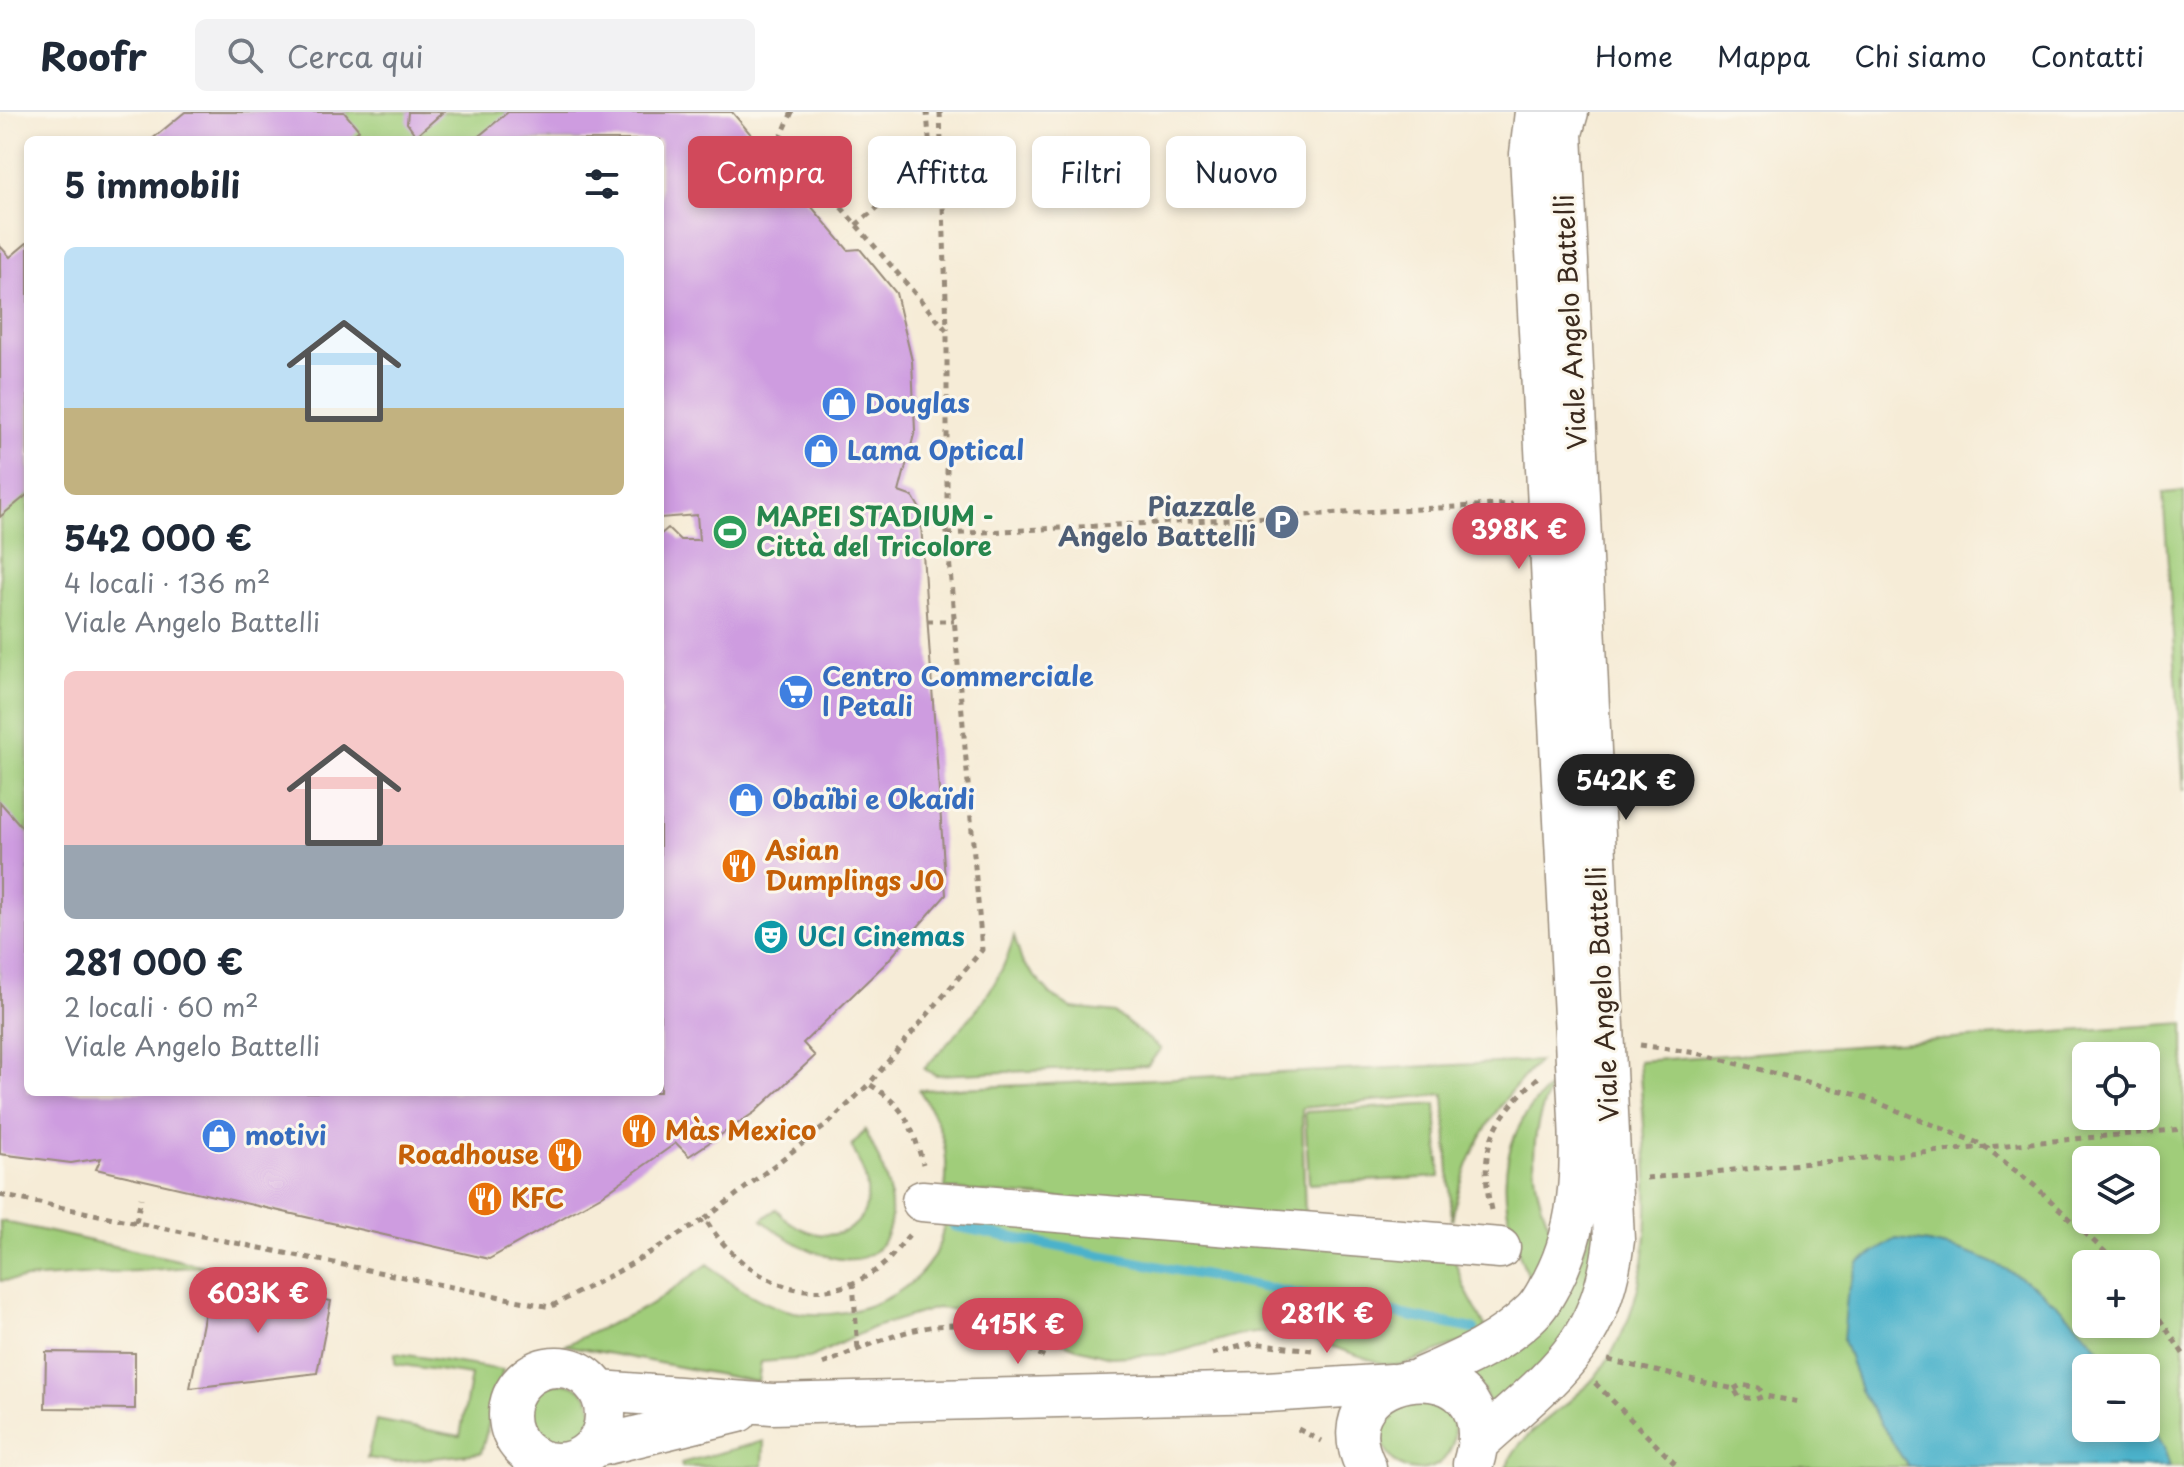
<!DOCTYPE html>
<html lang="it">
<meta charset="utf-8">
<style>
:root{--surface:#fff;--page:#f2f2f3;--text:#1f2937;--muted:#747a83;--line:#e0e1e3;--accent:#d1495b}
body{margin:0;font-family:"Playpen Sans",sans-serif;background:var(--page);color:var(--text);height:100vh;display:flex;flex-direction:column;font-size:30px;white-space:nowrap}
*{box-sizing:border-box;margin:0}
p{font-size:26px;color:var(--muted)}
.icon{flex:none;width:44px;height:44px;fill:none;stroke:currentColor;stroke-width:2;stroke-linecap:round;stroke-linejoin:round}
.map{position:relative;flex:1;overflow:hidden}
.sheet{position:absolute;left:24px;top:24px;width:640px;height:960px;display:flex;flex-direction:column;background:var(--surface);border-radius:12px;box-shadow:0 4px 12px #0003}
.sheet>*{flex:none}
.top-card{position:absolute;left:688px;top:24px;width:760px;height:72px;display:flex;gap:16px}
.controls{position:absolute;left:2072px;top:930px;display:grid;gap:16px}
.controls a{display:grid;place-items:center;width:88px;height:88px;border-radius:12px;background:var(--surface);box-shadow:0 4px 12px #0003;font-size:40px}
.price{position:absolute;translate:-50% -68px;padding:0 18px;border-radius:28px;background:var(--accent);color:#fff;font-size:26px;line-height:52px;filter:drop-shadow(0 2px 4px #0008)}
.price::after{content:'';position:absolute;left:50%;top:48px;width:24px;height:18px;margin-left:-12px;background:inherit;clip-path:polygon(0 0,100% 0,50% 100%)}
.price.selected{background:#222;color:#fff}
ul{padding:0;list-style:none}
li{display:grid;align-content:center;gap:16px;height:424px;padding:0 40px}
li span{display:grid;place-items:center;height:248px;border-radius:12px;color:#555}
li>.icon{margin-inline-start:auto}
span .icon{width:144px;height:144px;fill:#fffc;stroke-width:1}
li b{font-size:34px}
h2{display:flex;justify-content:space-between;align-items:center;height:96px;padding:0 40px;font-size:34px}
.chip{padding:0 28px;border-radius:12px;background:var(--surface);box-shadow:0 4px 12px #0003;font-size:28px;line-height:72px}
.chip.selected{background:var(--accent);color:#fff}
header{display:flex;align-items:center;gap:48px;box-sizing:border-box;height:112px;padding:0 40px;background:var(--surface);border-bottom:2px solid var(--line)}
header strong{font-size:38px}
nav{display:flex;gap:44px;margin-inline-start:auto;font-size:28px}
.search{width:560px;height:72px;background:var(--page);display:flex;align-items:center;gap:20px;box-sizing:border-box;padding:0 28px;border-radius:12px;color:var(--muted);font-size:30px}
.map>svg:first-child{display:block}
</style>
<header>
<strong>Roofr</strong>
<div class="search"><svg class="icon" aria-label="search" viewBox="0 0 24 24"><circle cx="10" cy="10" r="6"/><path d="M15 15l6 6"/></svg>Cerca qui</div>
<nav><a>Home</a><a>Mappa</a><a>Chi siamo</a><a>Contatti</a></nav>
</header>
<div class="map">
<svg width="2184" height="1355" viewBox="0 0 2184 1355">
<rect width="100%" height="100%" fill="#fbf7ec"/>
<filter id="ink" filterUnits="userSpaceOnUse"><feTurbulence type="fractalNoise" baseFrequency=".0125" numOctaves="2"/><feDisplacementMap in="SourceGraphic" scale="16" xChannelSelector="R" yChannelSelector="G"/><feConvolveMatrix kernelMatrix="1 2 1 2 8 2 1 2 1" color-interpolation-filters="sRGB"/></filter>
<filter id="wash" filterUnits="userSpaceOnUse"><feTurbulence type="fractalNoise" baseFrequency=".006" numOctaves="4" result="noise"/><feDisplacementMap in="SourceGraphic" scale="32" xChannelSelector="R" yChannelSelector="G"/><feGaussianBlur stdDeviation="1.8" result="paint"/><feColorMatrix in="noise" values="0 0 0 0 0 0 0 0 0 0 0 0 0 0 0 0 0 1.4 0 .05"/><feComposite in="paint" operator="in"/></filter>
<g filter="url(#wash)">
<rect width="100%" height="100%" fill="#f6ecd7"/>
<path fill="#a0cd7a" stroke="#6e7c4c" stroke-width="2" fill-rule="evenodd" d="M187,0H557L579,28H153Z
M28,133V957L0,946V157Z
M2184,379V679L2163,381Z
M1014,824L1022,850L1051,883L1072,896L1115,901L1161,937L1147,954L936,963L924,957C962,915 1000,880 1014,824Z
M2184,911V1355H1506C1521,1317 1568,1297 1594,1266C1667,1179 1646,1054 1639,949ZM2086,944H2146V1004H2086ZM2086,1048H2146V1108H2086ZM2086,1152H2146V1212H2086ZM2086,1256H2146V1316H2086Z
M1539,949C1493,995 1463,1044 1452,1109L1444,982L1302,996L1305,1107L945,1077C950,1038 941,1011 919,978Z
M1552,973C1525,1028 1530,1078 1558,1132L1534,1177C1499,1105 1487,1031 1552,973Z
M1436,992L1440,1065L1309,1072L1305,1000Z
M865,1018C879,1045 899,1087 888,1119C868,1177 790,1132 762,1108L776,1097C812,1140 877,1128 866,1069C864,1058 856,1045 852,1034Z
M1597,1075L1601,1122L1571,1224L1492,1299L1484,1279L1469,1263C1554,1228 1587,1162 1597,1075Z
M946,1093L1452,1141L1465,1177L1488,1220L1403,1253L1383,1252L1299,1223L1265,1220L1237,1223L1171,1242L1110,1245L1076,1236L986,1200L936,1196L872,1216L810,1246L761,1250L758,1270L565,1233L651,1193L708,1152C731,1173 762,1193 794,1200C846,1210 915,1187 938,1135C944,1122 944,1107 946,1093Z
M0,1109L205,1154L0,1169Z
M395,1241L503,1258L481,1341L394,1350L367,1346L376,1308L460,1324L471,1263L395,1252Z
M529 1303a32 32 0 1 1 64 0a32 32 0 1 1-64 0Z
M1382 1322a36 36 0 1 1 72 0a36 36 0 1 1-72 0Z
M764,1329L763,1354L682,1355L681,1351Z"/>
<path fill="#4cb2cb" stroke="#446e74" stroke-width="2" d="M1896,1127C1993,1134 2057,1179 2114,1256H2086V1316H2146V1304L2164,1335L2170,1355H1908L1860,1278L1843,1228L1847,1184L1858,1151Z"/>
<g fill="none" stroke-linecap="round" stroke-linejoin="round">
<path stroke="#4cb2cb" stroke-width="10" d="M954,1114L1474,1217"/>
</g>
<g id="blocks">
<path fill="#ce9ce0" d="M185,0H344L359,18L348,28H151Z
M408,0H443L416,24L407,11Z
M508,0H732L848,138L860,137L896,181L912,249L915,319L899,380L913,385L920,397L946,783L885,852L803,931L815,944L755,1000L689,1044L676,1031L601,1084L489,1147L96,1057L101,1046L71,1051L0,1042V690L28,722V980H660V423L668,416L680,428H699L697,403L660,406V28H474Z
M28,130V382L0,405V134L10,145Z
M212,1165L331,1189L317,1261L190,1276Z
M46,1240L135,1241V1297L45,1296Z"/>
</g>
</g>
<g filter="url(#ink)">
<use href="#blocks" fill-opacity="0" stroke="#988b7a" stroke-width="2"/>
<g fill="none" stroke-linecap="round" stroke-linejoin="round">
<defs>
<path id="street" d="M922,1089L1500,1136
M509 1303a48 48 0 1 1 96 0a48 48 0 1 1-96 0Z
M1422,1265C1461,1248 1501,1231 1532,1200C1541,1192 1546,1180 1552,1170C1593,1093 1577,1007 1575,924L1530,42L1535,0
M600,1279L772,1292L1267,1280L1392,1272
M1479,1330C1552,1264 1602,1234 1614,1128L1562,21L1568,0
M594,1335L738,1300
M1366,1355C1314,1253 1511,1228 1473,1352"/>
</defs>
<use href="#street" stroke="#988b7a" stroke-width="43"/>
<path stroke="#988b7a" stroke-width="5" stroke-dasharray="6 6" stroke-linecap="butt" d="M792,0L781,25L947,219V422L982,838L869,972C904,993 912,1013 923,1052
M940,0L947,218
M856,113L931,52L927,0
M947,422L1513,392
M927,509H954
M1640,933L1697,941L1861,984L1983,1033L2035,1074L2118,1152
M1646,1066L2184,1017
M0,1083L550,1195L619,1159L705,1107C745,1171 818,1206 884,1152C893,1144 901,1132 909,1123
M1491,1098C1477,1034 1494,1005 1541,963
M705,1107L829,1011L869,972
M136,1110L141,1086
M853,1170L858,1238
M2146,1187L2184,1243
M1212,1242L1253,1231L1312,1238
M1608,1248L1734,1277L1739,1285L1756,1287L1764,1284L1801,1290
M823,1252C876,1231 933,1200 991,1219C1010,1226 1029,1237 1047,1246
M1595,1271L1678,1355
M1734,1277L1741,1273L1759,1276L1764,1284
M1298,1317L1321,1329"/>
<use href="#street" stroke="#fff" stroke-width="40"/>
</g>
</g>
<defs>
<symbol id="shop-disc" viewBox="-11 -11 22 22"><circle r="9.5" fill="#3f7fe0" stroke="#fbf7ec"/><path d="M-5-2.5h2.3a2.7 3.5 0 0 1 5.4 0H5L5.5 6h-11ZM-1.5-2.5h3a1.5 2.3 0 0 0-3 0Z" fill="#fff"/></symbol>
<symbol id="parking-disc" viewBox="-11 -11 22 22"><circle r="9.5" fill="#5c6f8a" stroke="#fbf7ec"/><path d="M-3.5-5.5H1a3.5 3.5 0 0 1 0 7H-1V5.5H-3.5ZM-1-3.4V-.6H.8a1.4 1.4 0 0 0 0-2.8Z" fill="#fff"/></symbol>
<symbol id="stadium-disc" viewBox="-11 -11 22 22"><circle r="9.5" fill="#2e9e5b" stroke="#fbf7ec"/><path d="M0-5a6.5 5 0 1 0 0 10a6.5 5 0 1 0 0-10ZM-3.5-1.8h7v3.6h-7Z" fill="#fff"/></symbol>
<symbol id="supermarket-disc" viewBox="-11 -11 22 22"><circle r="9.5" fill="#3f7fe0" stroke="#fbf7ec"/><path d="M-6-5.5h2.5l.6 2H6L4.5 2H-2.5L-4.4-4H-6ZM-1.5 3.2a1.3 1.3 0 1 0 .1 0ZM3 3.2a1.3 1.3 0 1 0 .1 0Z" fill="#fff"/></symbol>
<symbol id="restaurant-disc" viewBox="-11 -11 22 22"><circle r="9.5" fill="#e8710a" stroke="#fbf7ec"/><path d="M-5-6h1v4h1v-4h1v4h1v-4h1v5L-1.5 .5V6h-2V.5L-5-1ZM5-6V6H3V1.5H1.5Q1.5-4 5-6Z" fill="#fff"/></symbol>
<symbol id="theatre-disc" viewBox="-11 -11 22 22"><circle r="9.5" fill="#0f9aa8" stroke="#fbf7ec"/><path d="M-5-5.5Q0-4 5-5.5V0Q5 5 0 6Q-5 5-5 0ZM-3.3-2.5H-1v1.5H-3.3ZM1-2.5H3.3v1.5H1ZM-2.8 1Q0 5.5 2.8 1Z" fill="#fff"/></symbol>
</defs>
<g fill-rule="evenodd">
<use href="#shop-disc" x="819" y="272" width="40" height="40"/>
<use href="#shop-disc" x="801" y="319" width="40" height="40"/>
<use href="#parking-disc" x="1262" y="390" width="40" height="40"/>
<use href="#stadium-disc" x="710" y="400" width="40" height="40"/>
<use href="#supermarket-disc" x="776" y="560" width="40" height="40"/>
<use href="#shop-disc" x="726" y="668" width="40" height="40"/>
<use href="#restaurant-disc" x="719" y="734" width="40" height="40"/>
<use href="#theatre-disc" x="751" y="805" width="40" height="40"/>
<use href="#restaurant-disc" x="619" y="999" width="40" height="40"/>
<use href="#shop-disc" x="199" y="1004" width="40" height="40"/>
<use href="#restaurant-disc" x="545" y="1023" width="40" height="40"/>
<use href="#restaurant-disc" x="465" y="1067" width="40" height="40"/>
</g>
<g text-anchor="middle" stroke-width="6" stroke-linejoin="round" paint-order="stroke">
<g font-size="26" fill="#3b2a1e" stroke="#fbf7ec">
<text transform="translate(1571 210) rotate(-93)" y="9">Viale Angelo Battelli</text>
<text transform="translate(1603 882) rotate(-93)" y="9">Viale Angelo Battelli</text>
</g>
<g font-size="26" font-weight="bold" fill="#366cbe" stroke="#fbf7ec" text-anchor="start">
<text x="865" y="301">Douglas</text>
<text x="847" y="348">Lama Optical</text>
<text x="822" y="574">Centro Commerciale<tspan x="822" dy="30">I Petali</tspan></text>
<text x="772" y="697">Obaïbi e Okaïdi</text>
<text x="245" y="1033">motivi</text>
</g>
<g font-size="26" font-weight="bold" fill="#4e5e75" stroke="#fbf7ec" text-anchor="end">
<text x="1256" y="404">Piazzale<tspan x="1256" dy="30">Angelo Battelli</tspan></text>
</g>
<g font-size="26" font-weight="bold" fill="#27864d" stroke="#fbf7ec" text-anchor="start">
<text x="756" y="414">MAPEI STADIUM -<tspan x="756" dy="30">Città del Tricolore</tspan></text>
</g>
<g font-size="26" font-weight="bold" fill="#c56008" stroke="#fbf7ec" text-anchor="start">
<text x="765" y="748">Asian<tspan x="765" dy="30">Dumplings JO</tspan></text>
<text x="665" y="1028">Màs Mexico</text>
<text x="539" y="1052" text-anchor="end">Roadhouse</text>
<text x="511" y="1096">KFC</text>
</g>
<g font-size="26" font-weight="bold" fill="#0d838f" stroke="#fbf7ec" text-anchor="start">
<text x="797" y="834">UCI Cinemas</text>
</g>
</g>
</svg>
<div class="controls">
<a><svg class="icon" aria-label="locate" viewBox="0 0 24 24"><circle cx="12" cy="12" r="6"/><path d="M12 2v4M12 18v4M2 12h4M18 12h4"/></svg></a>
<a><svg class="icon" aria-label="layers" viewBox="0 0 24 24"><path d="M12 4l9 5-9 5-9-5zM3 14l9 5 9-5"/></svg></a>
<a>+</a>
<a>−</a>
</div>
<b class="price" style="left:1519px;top:459px">398K €</b>
<b class="price selected" style="left:1626px;top:710px">542K €</b>
<b class="price" style="left:258px;top:1223px">603K €</b>
<b class="price" style="left:1327px;top:1243px">281K €</b>
<b class="price" style="left:1018px;top:1254px">415K €</b>
<div class="top-card">
<a class="chip selected">Compra</a>
<a class="chip">Affitta</a>
<a class="chip">Filtri</a>
<a class="chip">Nuovo</a>
</div>
<section class="sheet">
<h2>5 immobili<svg class="icon" aria-label="filters" viewBox="0 0 24 24"><path d="M4 7h16M4 17h16"/><circle cx="9" cy="7" r="2"/><circle cx="15" cy="17" r="2"/></svg></h2>
<ul>
<li><span style="background:linear-gradient(#bfe0f5 65%,#c2b280 0)"><svg class="icon" aria-label="home" viewBox="0 0 24 24"><path d="M3 11l9-7 9 7M6 9v11h12V9"/></svg></span><div><b>542 000 €</b><p>4 locali · 136 m²</p><p>Viale Angelo Battelli</p></div></li>
<li><span style="background:linear-gradient(#f6c9c9 70%,#9aa5b1 0)"><svg class="icon" aria-label="home" viewBox="0 0 24 24"><path d="M3 11l9-7 9 7M6 9v11h12V9"/></svg></span><div><b>281 000 €</b><p>2 locali · 60 m²</p><p>Viale Angelo Battelli</p></div></li>
</ul>
</section>
</div>
